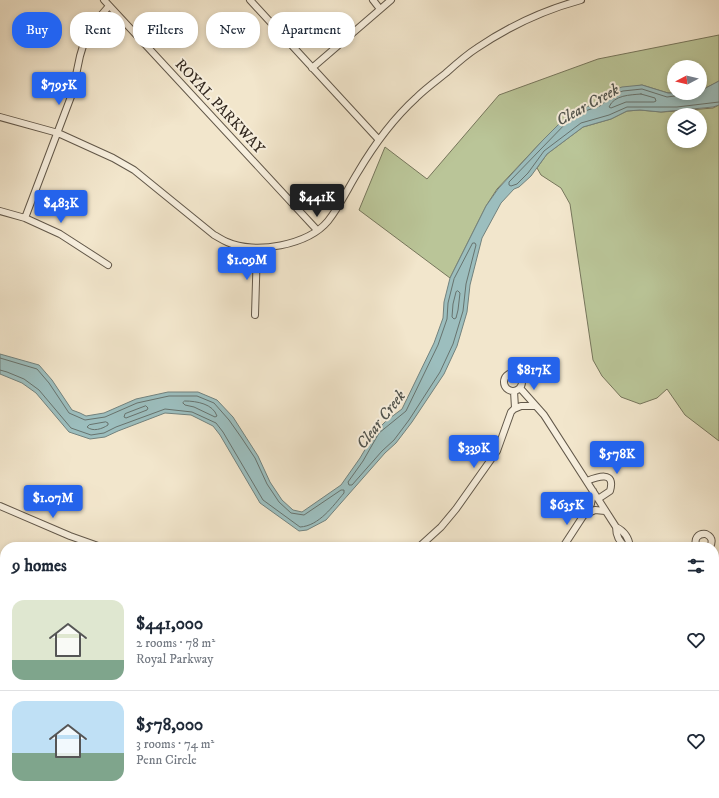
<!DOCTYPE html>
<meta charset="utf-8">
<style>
:root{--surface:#fff;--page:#f6f6f7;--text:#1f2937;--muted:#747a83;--line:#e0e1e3;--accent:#2563eb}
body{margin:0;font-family:"IM FELL DW Pica",serif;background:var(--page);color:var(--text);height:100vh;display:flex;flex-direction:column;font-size:15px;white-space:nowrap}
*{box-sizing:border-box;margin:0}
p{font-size:13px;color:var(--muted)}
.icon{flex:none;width:22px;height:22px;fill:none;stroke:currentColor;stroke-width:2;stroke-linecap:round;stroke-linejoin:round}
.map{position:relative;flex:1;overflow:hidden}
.side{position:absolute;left:0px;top:542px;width:719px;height:256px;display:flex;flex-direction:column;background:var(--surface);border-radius:16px 16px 0 0;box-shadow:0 2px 6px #0003}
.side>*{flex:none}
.guide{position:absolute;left:12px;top:12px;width:400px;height:36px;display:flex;gap:8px}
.needle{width:26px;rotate:263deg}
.controls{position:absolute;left:667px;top:60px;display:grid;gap:8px}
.controls a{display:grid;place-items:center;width:40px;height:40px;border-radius:50%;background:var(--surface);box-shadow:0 2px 6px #0003;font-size:20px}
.price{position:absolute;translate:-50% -34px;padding:0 9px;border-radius:4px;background:var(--accent);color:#fff;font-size:13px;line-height:26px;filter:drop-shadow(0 1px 2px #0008)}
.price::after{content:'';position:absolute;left:50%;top:24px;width:12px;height:9px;margin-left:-6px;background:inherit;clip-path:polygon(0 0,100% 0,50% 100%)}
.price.active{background:#222;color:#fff}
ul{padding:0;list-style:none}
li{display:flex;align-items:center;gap:12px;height:100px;padding:0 12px}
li+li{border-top:1px solid var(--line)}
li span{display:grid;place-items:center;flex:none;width:112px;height:80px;border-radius:12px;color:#555}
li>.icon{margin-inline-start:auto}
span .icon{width:48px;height:48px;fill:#fffc;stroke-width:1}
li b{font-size:17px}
h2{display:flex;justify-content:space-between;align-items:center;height:48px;padding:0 12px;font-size:17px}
.tag{padding:0 14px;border-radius:16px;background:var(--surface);box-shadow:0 2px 6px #0003;font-size:14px;line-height:36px}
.tag.active{background:var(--accent);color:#fff}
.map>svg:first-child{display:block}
</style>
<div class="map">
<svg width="719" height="798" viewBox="0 0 719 798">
<rect width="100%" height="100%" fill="#f2e6cc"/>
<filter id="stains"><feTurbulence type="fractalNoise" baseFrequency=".005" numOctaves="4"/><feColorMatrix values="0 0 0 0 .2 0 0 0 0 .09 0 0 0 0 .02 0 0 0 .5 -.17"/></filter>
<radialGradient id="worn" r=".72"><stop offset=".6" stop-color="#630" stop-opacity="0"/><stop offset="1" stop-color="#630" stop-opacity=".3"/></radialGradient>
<path fill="#bac598" stroke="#76765c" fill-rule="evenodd" d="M719,35V81L700,91V67H674V93H668L642,85L611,91L598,103L583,108L568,115L543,140L497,189L486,206L450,278L359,210L385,147L427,179L499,95L598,59Z
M719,105V441L685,415L667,389L657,398L640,404L621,397L602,376L593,360L570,204L561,188L541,175L537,168L547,154L583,127L611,119L627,111L640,110L661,112L677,111L713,108ZM674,115H700V141H674Z"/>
<path fill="#9cbebe" stroke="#72827e" d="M719,81V105L713,107L661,112L640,110L627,111L611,119L583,127L547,154L531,176L519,187L514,189L501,203L482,238L470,285L467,312L457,346L444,374L412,422L396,443L385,453L326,520L307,530L299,531L260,503L220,435L213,426L191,415L165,413L118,431L105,437L90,439L69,432L36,393L22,383L0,374V354L39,365L52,380L72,410L80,413L86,416L104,413L136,399L168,392H198L217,400L233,417L258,456L270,482L282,500L293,510L302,512L341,485L360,458L376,431L386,421L402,409L434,343L443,318L444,302L450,278L486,206L498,189L543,140L568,115L583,108L598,103L611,91L622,87L642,85L668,93H700V91Z"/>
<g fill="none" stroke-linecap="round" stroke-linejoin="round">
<path stroke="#67736e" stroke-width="1" d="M678,93L675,96L667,97L642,89L623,91L614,94L600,106L585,111L570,119L509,182V185L511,186L517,184L528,173L544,151L581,123L609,115L627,107H677L719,102
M641,94L655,98L656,101L654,102H626L611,108L609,107C614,95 630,95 641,94Z
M473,243H475L476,245L466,284L463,311L453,344L440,372L409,420L394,440L382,451L352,485H349L348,482L363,461L379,433L406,411L438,345L447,319L448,303L454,279Z
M458,291L460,293L458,310L456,318L454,319L452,317L453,304L456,292Z
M0,358L37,369L49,383L69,413L85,420L105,417L137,403L169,396H197L214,403L229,420L241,437L255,458L267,484L279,502L291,513L304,515L341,490H344V493C333,506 319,526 300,527L263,500L223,432L216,423L192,412L165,409L116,427L104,433L91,435L71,428L39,390L24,379L7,372L0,370
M185,401C197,401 213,404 217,416L215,417L194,407L185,405L183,403Z
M146,406L148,408L147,410L126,418L124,417L125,414Z
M106,422L108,423V425C102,429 93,432 87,427L89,425Z"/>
<defs>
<path id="minor" d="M104,0L317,230
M250,0L379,140
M373,0L380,9
M312,68L391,0
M0,117L58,133L113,158L134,170L214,235C218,237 222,240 227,242C255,255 308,245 328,221C340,206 348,188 358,172C374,145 393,119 416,98C425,89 436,81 446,73C456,64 466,55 477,48C508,27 544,10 581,0
M0,211L25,218L60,234L108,265
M25,218L72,94L80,56L86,36L96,21L109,6
M255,315L257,248
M504 382a9 9 0 1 1 18 0a9 9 0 1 1-18 0Z
M520,388L536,406
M514,391L515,408
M587,481C597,477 616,470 610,491L598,499
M0,506L70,536L101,547
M584,515L595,510L605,511
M616,527C616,535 619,542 626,547
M419,547L441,527L456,509L497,451L511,412L514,409L521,406H536L544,415L616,527C624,531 629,538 630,547
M563,547L591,504L593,491
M697,547C693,539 698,533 706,534C712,537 713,541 710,547
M714,652L719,656
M714,697L719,690
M414,793L417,798
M639,798L643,793"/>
</defs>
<use href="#minor" stroke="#62584a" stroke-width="8"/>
<use href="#minor" stroke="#f7efde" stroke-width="6"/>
</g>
<g text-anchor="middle" stroke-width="4" stroke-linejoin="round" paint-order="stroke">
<g font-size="15" fill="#32281f" stroke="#f7efde">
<text transform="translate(220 106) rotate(47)" y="5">ROYAL PARKWAY</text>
</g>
<g font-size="16" font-style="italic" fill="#52554f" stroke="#f7efde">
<text transform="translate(587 104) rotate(-29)" y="6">Clear Creek</text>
<text transform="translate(380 419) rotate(-52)" y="6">Clear Creek</text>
</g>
</g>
<rect width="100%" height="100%" filter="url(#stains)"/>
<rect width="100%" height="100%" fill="url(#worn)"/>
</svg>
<div class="controls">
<a><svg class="needle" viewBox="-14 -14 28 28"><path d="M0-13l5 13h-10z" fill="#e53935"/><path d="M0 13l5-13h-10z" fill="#747a83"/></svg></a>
<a><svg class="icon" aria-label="layers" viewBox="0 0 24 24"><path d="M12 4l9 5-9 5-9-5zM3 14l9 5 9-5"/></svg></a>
</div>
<b class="price" style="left:59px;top:106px">$795K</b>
<b class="price active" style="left:317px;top:218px">$441K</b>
<b class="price" style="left:61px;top:224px">$483K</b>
<b class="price" style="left:247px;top:281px">$1.09M</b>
<b class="price" style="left:534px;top:391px">$817K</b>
<b class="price" style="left:474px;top:469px">$339K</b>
<b class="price" style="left:617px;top:475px">$578K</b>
<b class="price" style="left:53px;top:519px">$1.07M</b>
<b class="price" style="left:567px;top:526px">$635K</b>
<div class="guide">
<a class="tag active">Buy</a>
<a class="tag">Rent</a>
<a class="tag">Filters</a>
<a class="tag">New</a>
<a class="tag">Apartment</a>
</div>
<section class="side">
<h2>9 homes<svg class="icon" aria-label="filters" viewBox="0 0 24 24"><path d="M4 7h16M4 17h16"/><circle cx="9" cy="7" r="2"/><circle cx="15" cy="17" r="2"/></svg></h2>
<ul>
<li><span style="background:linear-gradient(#dfe7d0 75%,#7fa58c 0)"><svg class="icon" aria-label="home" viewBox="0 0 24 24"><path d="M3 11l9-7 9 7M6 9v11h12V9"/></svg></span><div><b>$441,000</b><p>2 rooms · 78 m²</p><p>Royal Parkway</p></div><svg class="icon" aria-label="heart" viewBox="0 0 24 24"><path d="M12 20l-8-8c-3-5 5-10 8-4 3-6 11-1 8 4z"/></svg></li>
<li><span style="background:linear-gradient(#bfe0f5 65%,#7fa58c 0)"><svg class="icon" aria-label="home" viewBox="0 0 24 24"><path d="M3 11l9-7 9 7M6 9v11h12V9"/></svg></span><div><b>$578,000</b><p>3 rooms · 74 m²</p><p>Penn Circle</p></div><svg class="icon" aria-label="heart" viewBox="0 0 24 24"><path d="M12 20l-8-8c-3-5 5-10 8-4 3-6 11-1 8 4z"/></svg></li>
</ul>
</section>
</div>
